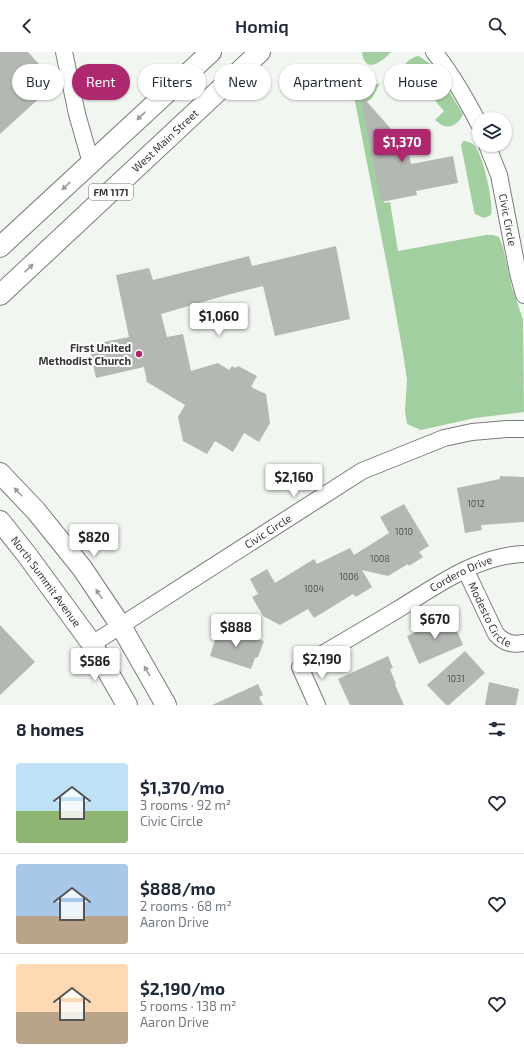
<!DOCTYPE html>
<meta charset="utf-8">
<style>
:root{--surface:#fff;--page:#f6f6f7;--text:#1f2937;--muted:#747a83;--line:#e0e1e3;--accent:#ae2870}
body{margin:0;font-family:"Exo 2",sans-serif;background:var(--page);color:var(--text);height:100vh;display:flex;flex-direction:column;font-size:15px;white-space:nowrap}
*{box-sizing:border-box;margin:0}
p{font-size:13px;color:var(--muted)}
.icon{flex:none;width:22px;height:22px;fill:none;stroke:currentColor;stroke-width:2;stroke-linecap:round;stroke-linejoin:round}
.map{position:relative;height:653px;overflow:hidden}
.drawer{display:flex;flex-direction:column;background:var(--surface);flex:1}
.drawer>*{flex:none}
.banner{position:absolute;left:12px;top:12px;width:500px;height:36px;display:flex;gap:8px}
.tools{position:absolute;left:472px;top:60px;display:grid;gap:8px}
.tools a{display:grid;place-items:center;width:40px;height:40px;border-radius:50%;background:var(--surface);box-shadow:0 1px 3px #0004;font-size:20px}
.price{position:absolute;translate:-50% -34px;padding:0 9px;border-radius:4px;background:#fff;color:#222;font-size:13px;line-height:26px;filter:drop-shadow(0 1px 2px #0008)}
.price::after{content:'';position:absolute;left:50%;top:24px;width:12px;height:9px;margin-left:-6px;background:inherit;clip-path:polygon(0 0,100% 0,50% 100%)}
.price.current{background:var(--accent);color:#fff}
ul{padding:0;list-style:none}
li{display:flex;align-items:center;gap:12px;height:100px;padding:0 16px}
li+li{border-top:1px solid var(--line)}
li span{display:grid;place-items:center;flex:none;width:112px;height:80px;border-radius:4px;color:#555}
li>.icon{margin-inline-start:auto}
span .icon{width:48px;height:48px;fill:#fffc;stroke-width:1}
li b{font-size:17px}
h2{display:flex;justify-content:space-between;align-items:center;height:48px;padding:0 16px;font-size:17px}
.chip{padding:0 14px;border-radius:18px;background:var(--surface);box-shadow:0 1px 3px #0004;font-size:14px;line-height:36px}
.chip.current{background:var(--accent);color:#fff}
header{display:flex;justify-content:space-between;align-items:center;height:52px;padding:0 16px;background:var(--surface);font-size:18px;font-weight:600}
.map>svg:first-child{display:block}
</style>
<header><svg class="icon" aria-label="back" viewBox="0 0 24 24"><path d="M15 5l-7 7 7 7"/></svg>Homiq<svg class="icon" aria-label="search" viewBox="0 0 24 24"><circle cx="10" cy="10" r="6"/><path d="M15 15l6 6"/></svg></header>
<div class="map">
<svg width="524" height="653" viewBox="0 0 524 653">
<rect width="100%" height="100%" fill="#f1f6f0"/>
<path fill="#a2cf9f" d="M362,0H391C382,10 365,23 362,0Z
M419,4L433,14L463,62C460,70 453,76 444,74C441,73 438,70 435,68L444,59L414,24L404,31C395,19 407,6 419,4Z
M380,31L372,46L364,52L381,144L384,151L390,150L398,199L486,183H493L499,185L503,195L512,236L523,267L524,360L475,366L421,378L407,372L405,359L407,328L403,301L390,229L353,39Z
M463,89C467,89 472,91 474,93C483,102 494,151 491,163L484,166L475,162L474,159L461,93Z"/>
<path fill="#b4b8b3" d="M0,0H28L56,31L0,82Z
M360,42L408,96L411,112L453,104L458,131L416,139L417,143L381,150Z
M336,194L350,267L275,284L263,234L227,243L161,262L167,285L183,282L191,319L218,311L229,318L232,314L235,316L238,314L257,324L251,335L266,342L270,371L259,390L244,381L233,400L215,389L207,402L183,389L178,365L185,353L147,330L144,315L96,326L89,293L129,285L116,223L149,216L153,228L249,204L252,214Z
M500,424L524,425V470L481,473L482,478L465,481L457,436L500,427Z
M404,452L429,494L419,500L423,505L409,514L408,512L388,524L362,518L372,535L356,545L353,542L314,566L308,557L280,573L263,564L252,545L258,542L250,527L267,517L275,531L314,507L317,512L350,496L354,503L389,481L380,465Z
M451,565L463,593L419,612L407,584Z
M0,573L35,610L0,643Z
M219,575L264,589L258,605L255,606L251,617L210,604Z
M465,599L485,621L449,653H446L427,633Z
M388,604L393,616L390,617L396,632L395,633L404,653H350L338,627Z
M489,630L519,637L516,653H485Z
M258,632L263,643L259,645L263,653H212Z"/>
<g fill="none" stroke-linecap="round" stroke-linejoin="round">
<defs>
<g id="minor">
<path d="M64,0L77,62L91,111"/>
<path d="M434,0C452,22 466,47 479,72"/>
<path id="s1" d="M487,93L499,123L518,221L524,243"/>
<path id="s2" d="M466,519L496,582C504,591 512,593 524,591"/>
<path id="s3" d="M92,592L362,419L444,386L472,380L507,377H524"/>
<path id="s4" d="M317,653L300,615C333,596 365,577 397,558C436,534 478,503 524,502"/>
</g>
<g id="major">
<path d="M0,195L211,0"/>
<path id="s5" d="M0,243L260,0"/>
<path d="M0,421L36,459L82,516L121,574L166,653"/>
<path id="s6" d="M0,469L27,503L92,592L127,653"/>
</g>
</defs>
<use href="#minor" stroke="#787c78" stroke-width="18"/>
<use href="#major" stroke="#787c78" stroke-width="22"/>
<use href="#minor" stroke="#fff" stroke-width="16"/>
<use href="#major" stroke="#fff" stroke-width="20"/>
</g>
<defs><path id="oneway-solid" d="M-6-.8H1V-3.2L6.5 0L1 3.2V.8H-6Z"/></defs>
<g fill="#9b9c9a">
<use href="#oneway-solid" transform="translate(141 64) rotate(137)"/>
<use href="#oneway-solid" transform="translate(66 134) rotate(137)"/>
<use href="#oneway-solid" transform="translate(29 216) rotate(-43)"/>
<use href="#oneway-solid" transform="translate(18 440) rotate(-134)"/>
<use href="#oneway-solid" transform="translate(99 542) rotate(-124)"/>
<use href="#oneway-solid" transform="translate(147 619) rotate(-120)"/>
</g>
<circle fill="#ae2870" stroke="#fff" stroke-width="1.5" cx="139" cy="302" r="4"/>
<g text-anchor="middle" stroke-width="4" stroke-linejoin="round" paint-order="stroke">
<g font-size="9" fill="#565855">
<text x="476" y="455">1012</text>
<text x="404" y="483">1010</text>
<text x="380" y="510">1008</text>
<text x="349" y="528">1006</text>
<text x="314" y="540">1004</text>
<text x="456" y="630">1031</text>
</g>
<rect fill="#fff" stroke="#737472" stroke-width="1" x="89" y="132" width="44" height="16" rx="3"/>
<g font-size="10" font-weight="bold" fill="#373836">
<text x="111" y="144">FM 1171</text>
</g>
<g font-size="11" fill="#373836" stroke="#fff">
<text dy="4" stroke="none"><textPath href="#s5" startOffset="226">West Main Street</textPath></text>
<text dy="4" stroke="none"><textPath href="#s1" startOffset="78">Civic Circle</textPath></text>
<text dy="4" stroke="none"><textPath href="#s3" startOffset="209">Civic Circle</textPath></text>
<text dy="4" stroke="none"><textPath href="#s4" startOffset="228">Cordero Drive</textPath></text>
<text dy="4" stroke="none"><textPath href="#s6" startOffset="76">North Summit Avenue</textPath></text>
<text dy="4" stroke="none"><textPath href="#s2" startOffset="50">Modesto Circle</textPath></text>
</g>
<g font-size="11" font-weight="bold" fill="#373836" stroke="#fff" text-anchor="end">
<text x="131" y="300">First United<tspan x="131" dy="13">Methodist Church</tspan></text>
</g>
</g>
</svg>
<div class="tools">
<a><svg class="icon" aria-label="layers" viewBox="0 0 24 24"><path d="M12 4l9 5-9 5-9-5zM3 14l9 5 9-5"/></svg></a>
</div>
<b class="price current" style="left:402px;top:111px">$1,370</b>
<b class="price" style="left:219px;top:285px">$1,060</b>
<b class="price" style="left:294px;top:446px">$2,160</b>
<b class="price" style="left:94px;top:506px">$820</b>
<b class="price" style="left:435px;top:588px">$670</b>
<b class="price" style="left:236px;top:596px">$888</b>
<b class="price" style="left:322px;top:628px">$2,190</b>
<b class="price" style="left:95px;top:630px">$586</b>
<div class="banner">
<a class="chip">Buy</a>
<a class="chip current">Rent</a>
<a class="chip">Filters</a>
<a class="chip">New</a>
<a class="chip">Apartment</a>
<a class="chip">House</a>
</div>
</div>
<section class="drawer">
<h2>8 homes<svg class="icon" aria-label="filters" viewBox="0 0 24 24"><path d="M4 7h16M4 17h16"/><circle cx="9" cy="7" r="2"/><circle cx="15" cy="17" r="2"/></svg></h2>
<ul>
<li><span style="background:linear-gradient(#bfe0f5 60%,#8fb573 0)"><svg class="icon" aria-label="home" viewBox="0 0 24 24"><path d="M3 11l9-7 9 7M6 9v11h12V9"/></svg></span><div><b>$1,370/mo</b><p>3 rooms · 92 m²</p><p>Civic Circle</p></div><svg class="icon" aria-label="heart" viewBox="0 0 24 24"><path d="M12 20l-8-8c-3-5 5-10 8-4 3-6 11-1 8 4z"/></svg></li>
<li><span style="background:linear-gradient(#a9c7e8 65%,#b9a48a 0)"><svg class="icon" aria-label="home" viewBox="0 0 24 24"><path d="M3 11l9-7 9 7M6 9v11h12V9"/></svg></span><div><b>$888/mo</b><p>2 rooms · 68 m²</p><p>Aaron Drive</p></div><svg class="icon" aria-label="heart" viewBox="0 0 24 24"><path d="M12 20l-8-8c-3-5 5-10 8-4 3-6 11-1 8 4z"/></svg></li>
<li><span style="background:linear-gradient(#ffd9b3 60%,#b9a48a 0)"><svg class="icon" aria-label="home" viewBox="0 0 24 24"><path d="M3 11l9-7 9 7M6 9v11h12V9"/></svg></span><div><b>$2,190/mo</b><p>5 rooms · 138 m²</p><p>Aaron Drive</p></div><svg class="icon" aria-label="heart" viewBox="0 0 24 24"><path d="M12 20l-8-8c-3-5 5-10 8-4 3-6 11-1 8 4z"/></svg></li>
</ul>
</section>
